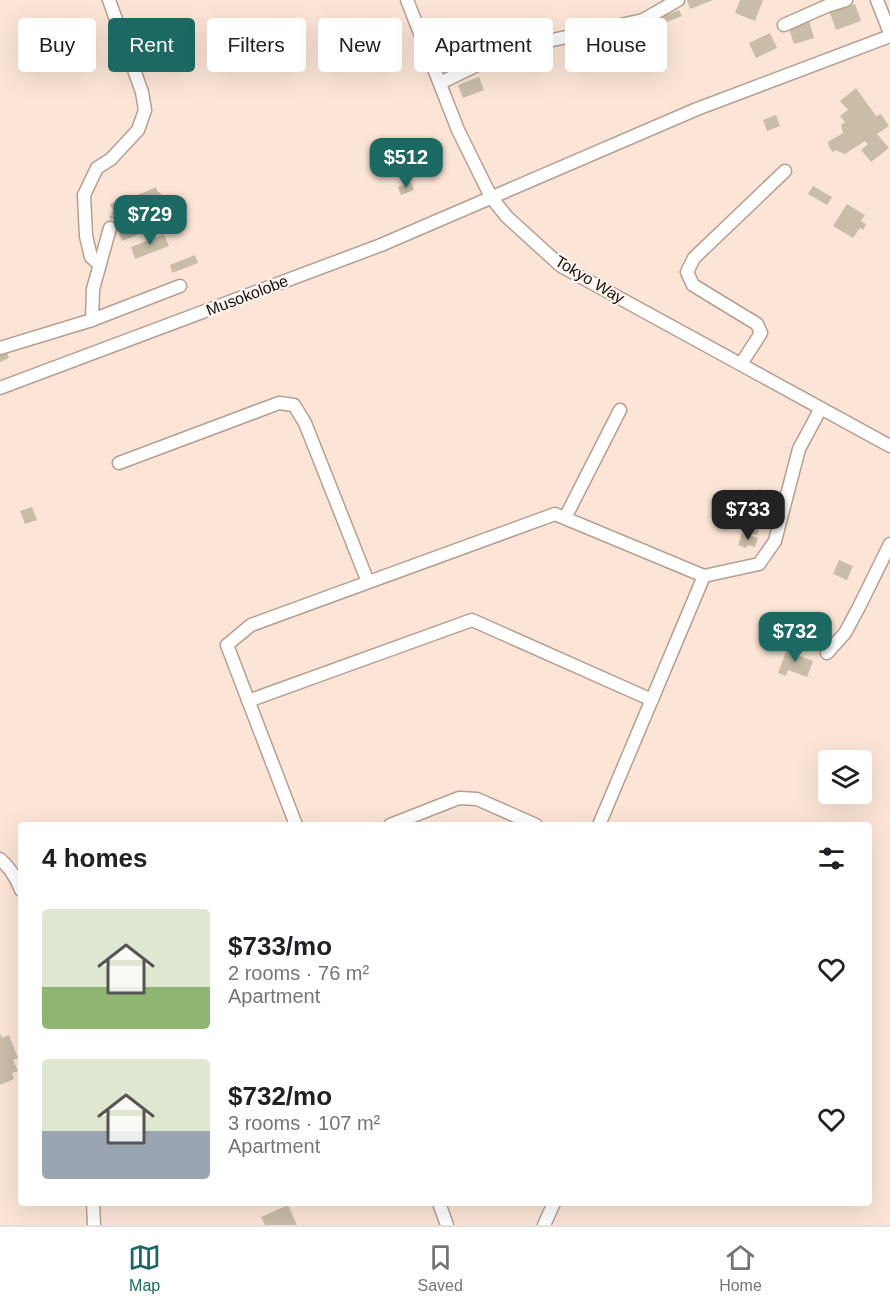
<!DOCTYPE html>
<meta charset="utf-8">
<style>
:root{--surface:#fff;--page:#f6f6f6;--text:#202124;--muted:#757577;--line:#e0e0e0;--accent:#1c6863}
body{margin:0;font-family:Helvetica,sans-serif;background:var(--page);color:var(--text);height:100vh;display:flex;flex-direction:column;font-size:22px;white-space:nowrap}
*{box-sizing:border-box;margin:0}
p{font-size:20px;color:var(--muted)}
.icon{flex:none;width:33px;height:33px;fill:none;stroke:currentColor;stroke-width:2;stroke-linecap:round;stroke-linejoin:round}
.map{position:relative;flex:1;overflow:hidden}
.side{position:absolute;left:18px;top:822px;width:854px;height:384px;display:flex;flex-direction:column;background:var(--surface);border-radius:6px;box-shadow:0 6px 24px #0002}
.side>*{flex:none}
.hud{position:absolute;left:18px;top:18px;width:855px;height:54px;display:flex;gap:12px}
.tools{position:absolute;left:818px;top:750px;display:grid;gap:12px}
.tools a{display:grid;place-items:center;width:54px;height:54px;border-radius:6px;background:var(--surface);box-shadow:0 6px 24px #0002;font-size:30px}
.price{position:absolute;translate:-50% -51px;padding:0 14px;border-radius:12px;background:var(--accent);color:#fff;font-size:20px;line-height:39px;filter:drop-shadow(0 2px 3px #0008)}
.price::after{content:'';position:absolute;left:50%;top:36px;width:18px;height:14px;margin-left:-9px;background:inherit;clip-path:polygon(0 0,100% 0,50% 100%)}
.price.on{background:#222;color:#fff}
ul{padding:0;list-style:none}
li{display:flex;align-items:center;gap:18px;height:150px;padding:0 24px}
li span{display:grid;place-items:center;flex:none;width:168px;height:120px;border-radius:6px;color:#555}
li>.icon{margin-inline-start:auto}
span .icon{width:72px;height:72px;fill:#fffc;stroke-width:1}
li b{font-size:26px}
h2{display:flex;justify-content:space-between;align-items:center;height:72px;padding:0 24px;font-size:26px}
.chip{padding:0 21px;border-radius:6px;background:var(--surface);box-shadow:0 6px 24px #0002;font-size:21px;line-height:54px}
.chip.on{background:var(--accent);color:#fff}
.dock{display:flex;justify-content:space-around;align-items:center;height:84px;border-top:2px solid var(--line);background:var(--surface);font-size:16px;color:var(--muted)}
.dock a{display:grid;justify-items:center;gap:3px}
.dock .on{color:var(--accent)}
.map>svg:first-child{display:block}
</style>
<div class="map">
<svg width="890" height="1225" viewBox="0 0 890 1225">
<rect width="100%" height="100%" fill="#fce5d6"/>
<path fill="#c9bda7" d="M687,0H713L690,9Z
M740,0H763L755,21L735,13Z
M855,4L861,21L836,30L830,13Z
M679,10L682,16L662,24L659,18Z
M809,21L814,38L794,44L789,28Z
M770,33L777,48L756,58L749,43Z
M479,77L484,90L463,98L458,85Z
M856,88L876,116L881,114L889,126L877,134L889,148L871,162L861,150L868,144L865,141L845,154L835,150L833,152L829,147L828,142L843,133L841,125L845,122L840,116L848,110L840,101Z
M776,115L780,126L767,131L763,120Z
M411,182L414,190L401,195L398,187Z
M813,186L832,197L827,205L808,194Z
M156,187L158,193L160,192L163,200L143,208L138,195Z
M127,198L133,211L111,220L109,216L112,215L111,212L113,211L110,204Z
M847,204L865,215L861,221L866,224L863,230L860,228L853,238L833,226Z
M168,209L170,215L163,218L165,224L151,230L146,214L154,211L155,214Z
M131,220L137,235L122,241L117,228L126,224L125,222Z
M164,234L169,246L135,259L131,247Z
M195,255L198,263L172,273L170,265Z
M6,350L9,358L0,362V353Z
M759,489L771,493L757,535L745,531Z
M32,507L37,520L25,524L20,511Z
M742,533L758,538L755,547L748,545L746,548L738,545Z
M839,560L853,566L847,580L833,574Z
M779,618L787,621L784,628L776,625Z
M789,644L799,648L797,655L813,661L807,677L788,670L786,676L778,673Z
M0,1033L2,1038L9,1035L18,1058L13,1060L18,1071L12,1073L14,1079L0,1085Z
M288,1205L297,1225H265L261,1217Z"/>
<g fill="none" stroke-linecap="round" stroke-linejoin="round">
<defs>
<path id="minor" d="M407,0L458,130L491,197L507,217L561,266L890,446
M877,0L890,33
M784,25L827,6L846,0
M440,83L508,50L643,20L678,0
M99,264L91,257L86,236L84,195L97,168L111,159L138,130L145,110L142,92L109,0
M92,320L93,289L110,228
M0,348L92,320L180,286
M741,364L761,333L757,324L693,285L687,272L694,258L785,171
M0,388L381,245L697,109L890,36
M119,463L279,403L294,405L305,423L368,582
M565,518L620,410
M704,576L759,564L775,541L799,449L821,408
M827,653L845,633L859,607L890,544
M248,701L472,620L652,700
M296,825L227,645L251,625L555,514L704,576L599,825
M390,825L459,798L477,799L536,825
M0,859C10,868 16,877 21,890
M93,1203L94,1225
M439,1203L447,1225
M544,1225L554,1203"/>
</defs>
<use href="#minor" stroke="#b59f91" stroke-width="15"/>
<use href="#minor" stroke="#fff" stroke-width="12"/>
</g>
<g text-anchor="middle" stroke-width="4.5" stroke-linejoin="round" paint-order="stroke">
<g font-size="16" fill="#18100b" stroke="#fff5ef">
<text transform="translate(590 279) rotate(31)" y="6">Tokyo Way</text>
<text transform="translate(247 295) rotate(-21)" y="6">Musokolobe</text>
</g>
</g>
</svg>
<div class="tools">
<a><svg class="icon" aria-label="layers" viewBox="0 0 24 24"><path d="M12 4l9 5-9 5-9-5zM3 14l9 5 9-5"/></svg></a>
</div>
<b class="price" style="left:406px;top:189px">$512</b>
<b class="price" style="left:150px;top:246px">$729</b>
<b class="price on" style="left:748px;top:541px">$733</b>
<b class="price" style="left:795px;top:663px">$732</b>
<div class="hud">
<a class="chip">Buy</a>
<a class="chip on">Rent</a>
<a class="chip">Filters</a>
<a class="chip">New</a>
<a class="chip">Apartment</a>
<a class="chip">House</a>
</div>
<section class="side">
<h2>4 homes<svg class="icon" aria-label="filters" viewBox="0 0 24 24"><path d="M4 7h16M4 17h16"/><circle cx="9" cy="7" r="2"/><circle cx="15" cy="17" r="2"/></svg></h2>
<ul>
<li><span style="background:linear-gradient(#dfe7d0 65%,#8fb573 0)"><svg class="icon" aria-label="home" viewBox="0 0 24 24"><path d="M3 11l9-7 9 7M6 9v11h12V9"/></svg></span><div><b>$733/mo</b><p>2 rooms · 76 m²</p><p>Apartment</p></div><svg class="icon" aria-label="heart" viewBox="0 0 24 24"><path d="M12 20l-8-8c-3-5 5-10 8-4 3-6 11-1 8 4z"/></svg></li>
<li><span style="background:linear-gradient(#dfe7d0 60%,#9aa5b1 0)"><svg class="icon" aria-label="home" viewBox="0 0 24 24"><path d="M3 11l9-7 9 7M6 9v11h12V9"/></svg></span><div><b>$732/mo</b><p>3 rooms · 107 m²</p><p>Apartment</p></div><svg class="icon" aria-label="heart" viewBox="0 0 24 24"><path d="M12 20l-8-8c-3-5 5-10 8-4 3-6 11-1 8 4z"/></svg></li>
</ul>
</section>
</div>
<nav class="dock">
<a class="on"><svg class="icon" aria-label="map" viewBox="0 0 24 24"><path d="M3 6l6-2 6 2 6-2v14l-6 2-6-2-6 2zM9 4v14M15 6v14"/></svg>Map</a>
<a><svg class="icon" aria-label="saved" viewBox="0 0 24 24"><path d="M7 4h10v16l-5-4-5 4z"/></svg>Saved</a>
<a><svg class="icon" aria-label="home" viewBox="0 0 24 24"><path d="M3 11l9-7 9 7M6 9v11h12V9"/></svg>Home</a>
</nav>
